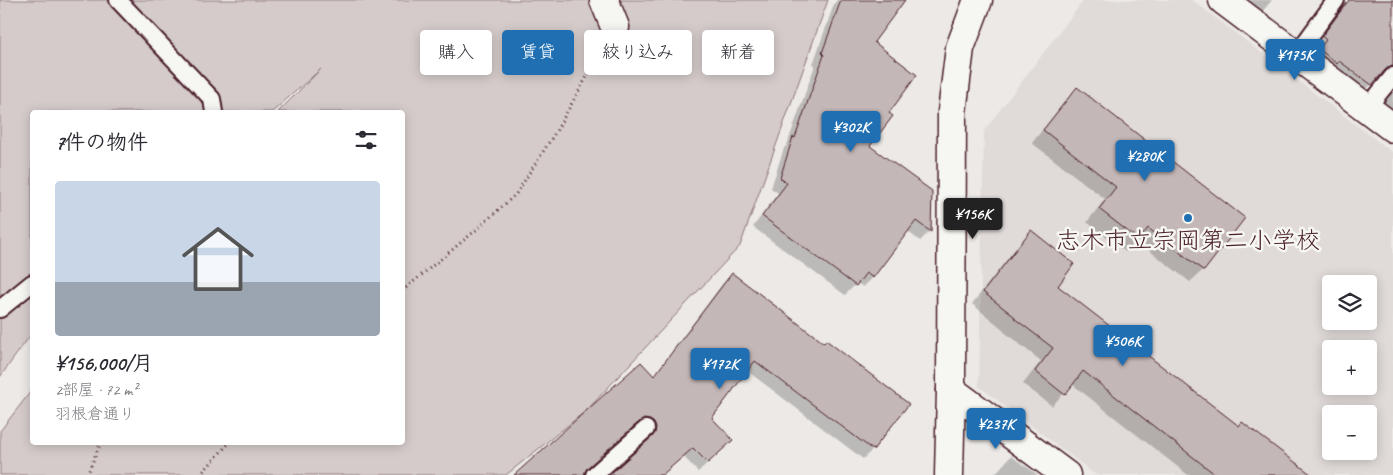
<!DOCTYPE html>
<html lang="ja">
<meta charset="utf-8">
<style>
:root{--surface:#fff;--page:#f7f7f7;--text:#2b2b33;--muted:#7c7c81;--line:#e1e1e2;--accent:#1f6fb2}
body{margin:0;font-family:Caveat,"Klee One",sans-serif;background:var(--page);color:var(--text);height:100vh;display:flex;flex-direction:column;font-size:19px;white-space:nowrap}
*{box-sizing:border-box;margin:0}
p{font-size:16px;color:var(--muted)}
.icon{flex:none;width:28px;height:28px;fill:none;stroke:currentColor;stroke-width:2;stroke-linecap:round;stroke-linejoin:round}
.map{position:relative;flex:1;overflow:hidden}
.details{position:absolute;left:30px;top:110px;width:375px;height:335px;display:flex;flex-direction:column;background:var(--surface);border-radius:5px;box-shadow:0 2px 12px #0003}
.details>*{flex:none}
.banner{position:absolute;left:420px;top:30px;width:475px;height:45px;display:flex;gap:10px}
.fabs{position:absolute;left:1322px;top:275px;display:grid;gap:10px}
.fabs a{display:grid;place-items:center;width:55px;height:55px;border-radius:5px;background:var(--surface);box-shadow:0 2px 12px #0003;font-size:25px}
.price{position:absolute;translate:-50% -42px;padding:0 11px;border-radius:5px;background:var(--accent);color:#fff;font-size:16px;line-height:32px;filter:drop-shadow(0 1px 2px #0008)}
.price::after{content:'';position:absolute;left:50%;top:30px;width:15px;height:11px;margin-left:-8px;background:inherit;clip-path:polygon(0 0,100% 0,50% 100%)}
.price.on{background:#222;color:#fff}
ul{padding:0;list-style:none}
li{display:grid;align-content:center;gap:10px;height:265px;padding:0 25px}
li+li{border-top:1px solid var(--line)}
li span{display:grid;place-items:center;height:155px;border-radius:5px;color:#555}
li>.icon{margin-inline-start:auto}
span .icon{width:90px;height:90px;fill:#fffc;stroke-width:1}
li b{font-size:21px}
h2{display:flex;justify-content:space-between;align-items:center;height:60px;padding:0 25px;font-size:21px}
.pill{padding:0 18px;border-radius:5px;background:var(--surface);box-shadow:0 2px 12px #0003;font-size:18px;line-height:45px}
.pill.on{background:var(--accent);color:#fff}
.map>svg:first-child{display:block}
</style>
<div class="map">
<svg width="1393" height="475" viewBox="0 0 1393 475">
<rect width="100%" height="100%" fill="#ece9e6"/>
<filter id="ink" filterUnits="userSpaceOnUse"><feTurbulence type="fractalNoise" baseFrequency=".02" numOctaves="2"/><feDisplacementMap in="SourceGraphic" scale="10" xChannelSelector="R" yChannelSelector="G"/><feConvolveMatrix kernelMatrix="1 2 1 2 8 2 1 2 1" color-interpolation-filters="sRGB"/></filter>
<g filter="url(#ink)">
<path fill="#e0dad8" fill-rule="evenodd" d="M1084,0H1192L1393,153V475H1096L979,386L984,131ZM1331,284H1369V321H1331ZM1331,349H1369V386H1331ZM1331,414H1369V451H1331Z"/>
<path fill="#d4cbca" stroke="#8f757a" d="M0,0H828L740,246L588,409L506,475H0V431L32,390V442H402V112H278L321,69L272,112H32V333L0,377Z"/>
<path fill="#0003" d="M837,0H897L872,42L887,113L868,146L930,192V231L920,241L907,231L872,278L863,287L857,283L845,295L753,227L778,193L771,188L784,148L787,145L815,65L813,64L834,4Z
M1247,0H1272L1262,12Z
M1349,0H1387L1393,4V76L1387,73L1381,74L1364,92L1313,57L1320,48L1316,44Z
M1077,89L1243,218L1203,270L1190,282L1137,241L1126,252L1087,222L1105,199L1032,143L1065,101Z
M1393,91V122L1379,110Z
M1031,232L1056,286L1238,428L1310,475H1188L1072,384L1052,406L1023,384L1041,361L1003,331L1004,330L972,304L1019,244Z
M732,274L824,344L907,404L872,450L863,459L746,370L711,418L722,449L698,472L683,456L662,475H611L647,442V436L639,428H634L629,430L584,470L583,475H517L653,377L723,283Z
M1011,456L1038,475H994Z"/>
<path fill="#c4b7b7" stroke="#4a1f2b" d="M841,0H905L874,42L917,75L889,113L893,116L870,146L932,191L931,232L916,221L873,278L866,273L856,286L762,216L787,183L780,178L793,137L795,138L824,55L822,53Z
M1349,0H1393V66L1389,67L1385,70L1372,85L1339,61L1337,64L1319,49L1326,40L1322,36Z
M1077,87L1245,218L1204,271L1148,228L1139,240L1099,209L1116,187L1043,130Z
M1031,230L1074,264L1058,286L1239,426L1242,422L1312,475H1216L1083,371L1065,395L1035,371L1053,348L1014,318L1015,317L983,292Z
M732,273L824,343L826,340L909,404L873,450L755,361L712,418L733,440L708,463L693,448L662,475H609L653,436L655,433L656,428L654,423L650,420L644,419L639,422L587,468L584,475H514L641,362L654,376Z"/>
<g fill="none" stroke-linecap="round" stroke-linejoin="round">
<defs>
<path id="lane" d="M118,0L212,99L214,112
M1296,55L1336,0
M1367,108L1393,76
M0,309L32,283
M594,475L646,429"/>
<path id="street" d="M604,0L615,27
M1223,0L1393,128
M951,390L1066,475"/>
<path id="secondary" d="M949,475L951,390L952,112L960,48L978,0"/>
</defs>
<use href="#lane" stroke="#4a1f2b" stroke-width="20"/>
<use href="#street" stroke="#4a1f2b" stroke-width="31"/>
<use href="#secondary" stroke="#4a1f2b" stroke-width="31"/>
<path stroke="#4a1f2b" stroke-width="3" stroke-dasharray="1 4" stroke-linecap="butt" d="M402,291L475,231L516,194L555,133L602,50
M87,475L101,442
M200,475L230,442"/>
<use href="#lane" stroke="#f6f6f2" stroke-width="16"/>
<use href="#street" stroke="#f6f6f2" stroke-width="28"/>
<use href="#secondary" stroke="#f6f6f2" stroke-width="28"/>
</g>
</g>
<circle fill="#1f6fb2" stroke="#f6f6f2" stroke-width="2" cx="1188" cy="218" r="5"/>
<g text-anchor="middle" stroke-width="5" stroke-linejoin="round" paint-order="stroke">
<g font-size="24" fill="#4a1f2b" stroke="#f6f6f2">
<text x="1188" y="248">志木市立宗岡第二小学校</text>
</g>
</g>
</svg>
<div class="fabs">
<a><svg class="icon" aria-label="layers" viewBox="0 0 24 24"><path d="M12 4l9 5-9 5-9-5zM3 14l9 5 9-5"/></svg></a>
<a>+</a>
<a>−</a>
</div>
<b class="price" style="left:1295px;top:81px">¥175K</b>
<b class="price" style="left:851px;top:153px">¥302K</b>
<b class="price" style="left:1145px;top:182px">¥280K</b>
<b class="price on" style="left:973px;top:240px">¥156K</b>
<b class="price" style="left:1123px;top:367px">¥506K</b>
<b class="price" style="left:720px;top:390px">¥172K</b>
<b class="price" style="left:996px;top:450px">¥237K</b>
<div class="banner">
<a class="pill">購入</a>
<a class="pill on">賃貸</a>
<a class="pill">絞り込み</a>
<a class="pill">新着</a>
</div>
<section class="details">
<h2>7件の物件<svg class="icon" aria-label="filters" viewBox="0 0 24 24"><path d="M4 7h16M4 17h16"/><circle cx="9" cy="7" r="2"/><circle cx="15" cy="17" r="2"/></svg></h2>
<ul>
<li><span style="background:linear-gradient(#c9d6e8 65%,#9aa5b1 0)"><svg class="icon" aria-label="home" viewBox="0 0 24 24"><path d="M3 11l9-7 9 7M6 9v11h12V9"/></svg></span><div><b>¥156,000/月</b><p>2部屋 · 72 m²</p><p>羽根倉通り</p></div></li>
</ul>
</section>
</div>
